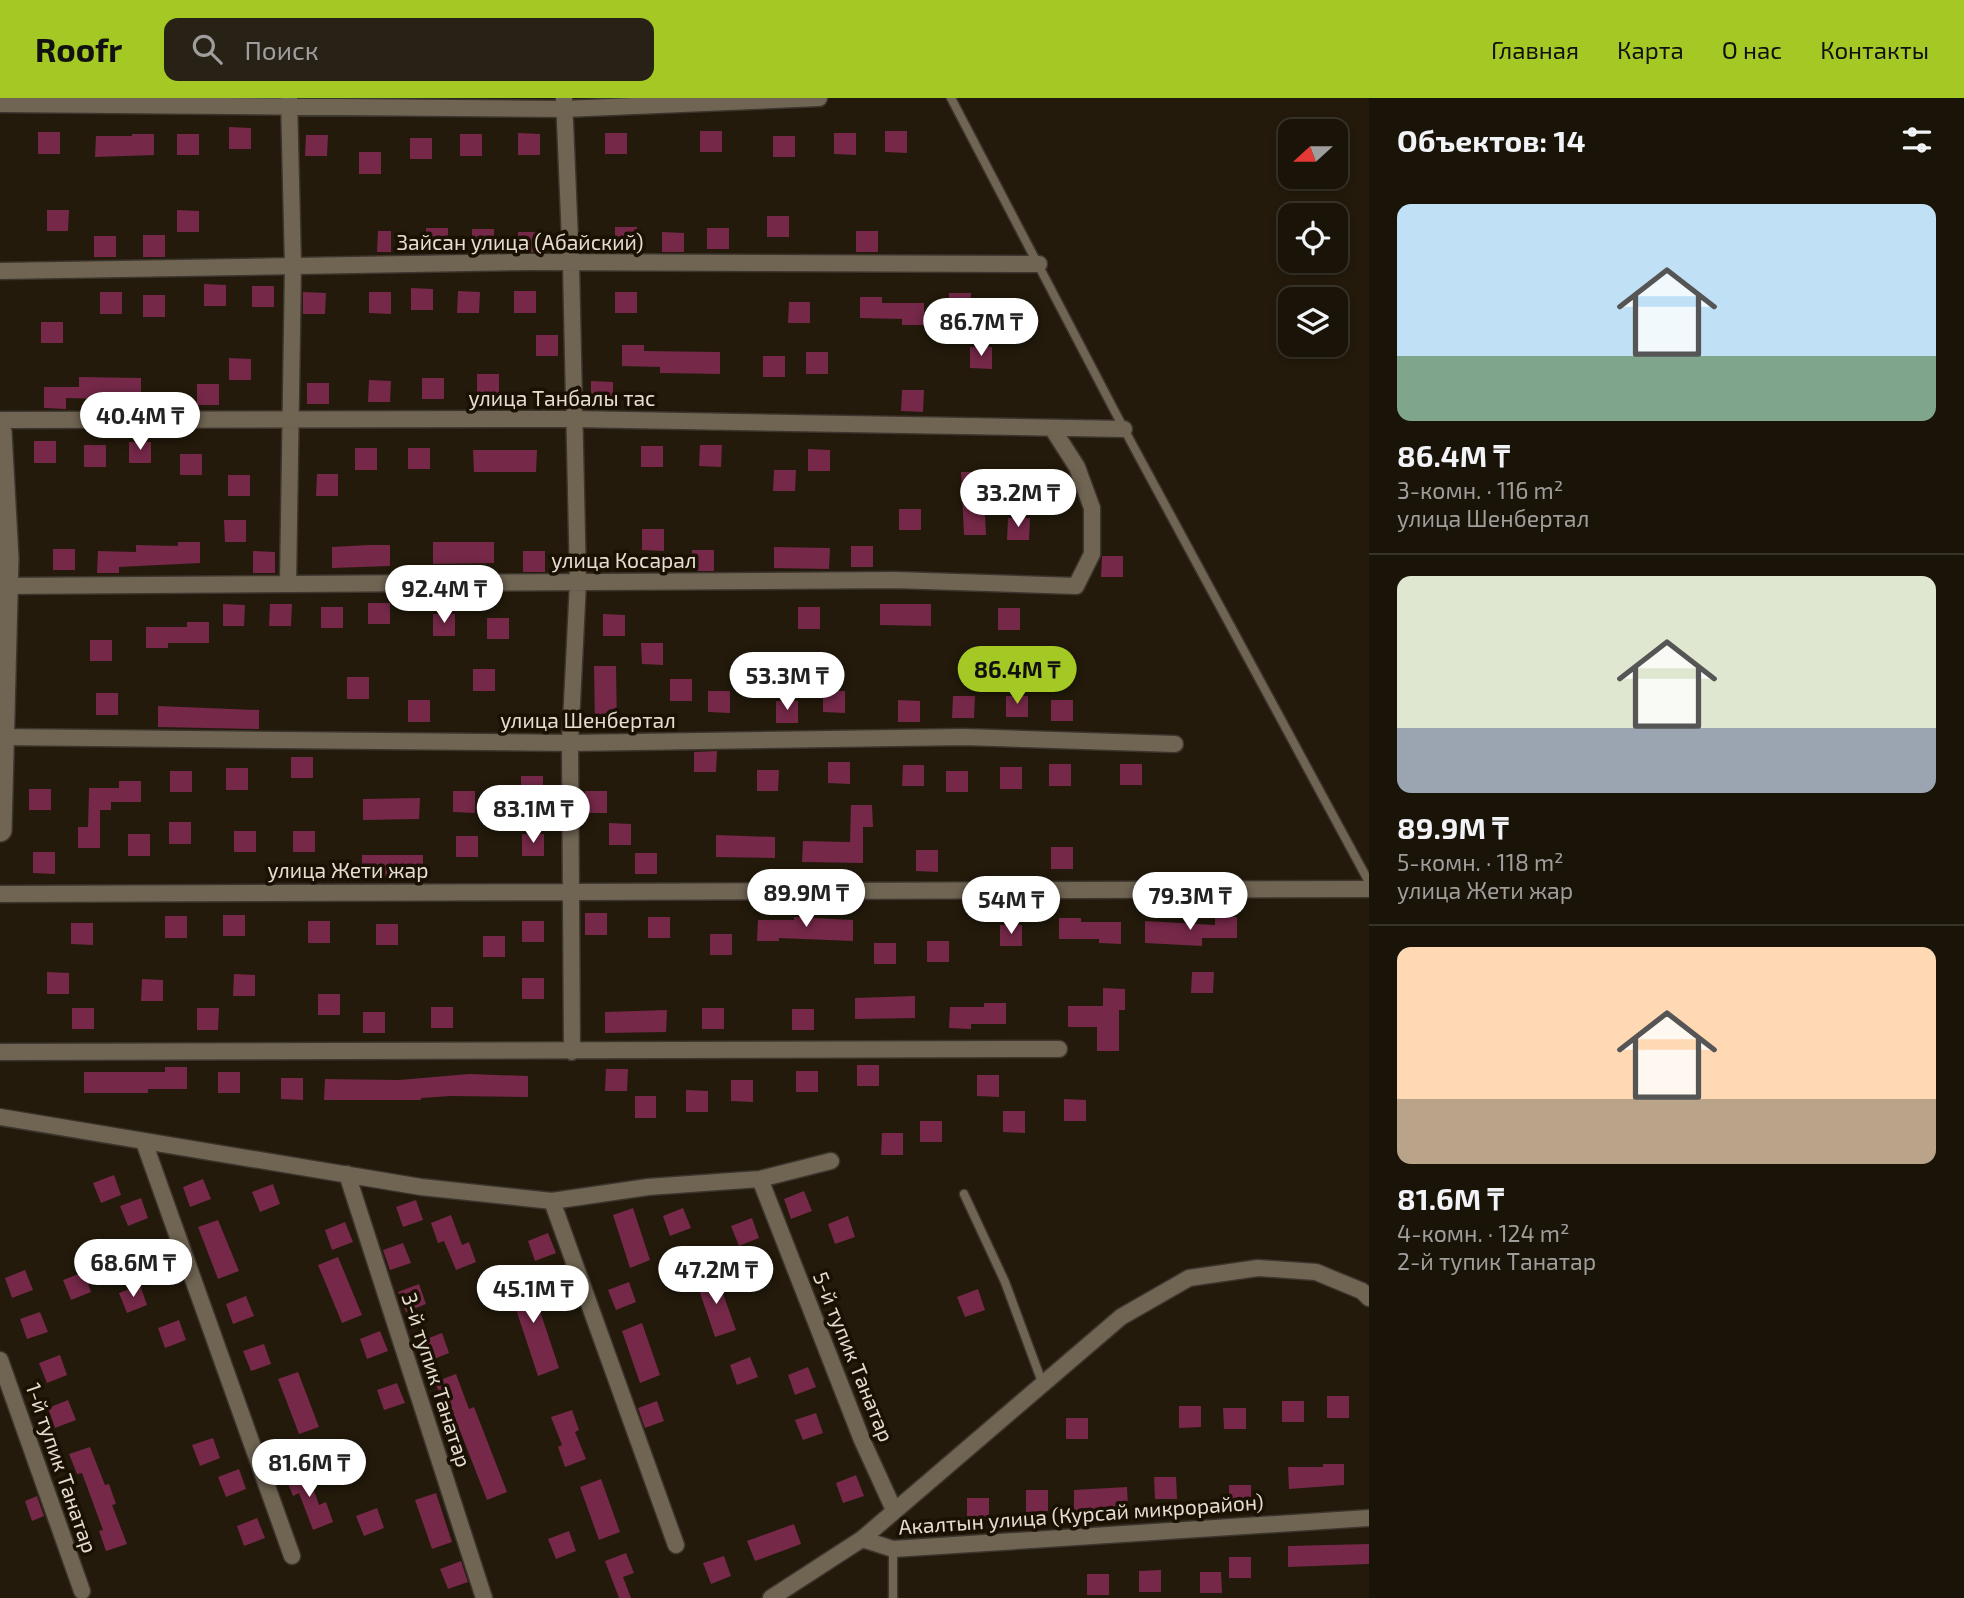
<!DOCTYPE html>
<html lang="ru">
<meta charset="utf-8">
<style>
:root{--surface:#1a1408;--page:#272116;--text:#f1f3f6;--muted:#9f9e9c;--line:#383329;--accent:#a4c824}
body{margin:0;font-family:"Exo 2",sans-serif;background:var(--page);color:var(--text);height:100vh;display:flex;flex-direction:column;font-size:26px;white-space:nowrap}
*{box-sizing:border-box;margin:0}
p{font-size:23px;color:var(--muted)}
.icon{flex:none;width:38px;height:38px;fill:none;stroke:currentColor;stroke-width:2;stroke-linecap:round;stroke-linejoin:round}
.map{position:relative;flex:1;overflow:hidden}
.details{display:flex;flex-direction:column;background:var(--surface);width:595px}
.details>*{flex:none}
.needle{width:46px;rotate:249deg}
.controls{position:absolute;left:1278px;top:21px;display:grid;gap:14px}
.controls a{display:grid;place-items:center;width:70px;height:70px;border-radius:14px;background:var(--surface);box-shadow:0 4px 10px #0003,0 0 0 2px var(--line);font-size:35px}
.price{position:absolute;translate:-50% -60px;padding:0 16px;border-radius:24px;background:#fff;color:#222;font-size:23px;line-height:46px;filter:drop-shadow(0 2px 4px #0008)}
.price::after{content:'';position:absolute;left:50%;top:42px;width:21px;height:16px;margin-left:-10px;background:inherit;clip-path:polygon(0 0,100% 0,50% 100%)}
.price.current{background:var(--accent);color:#111}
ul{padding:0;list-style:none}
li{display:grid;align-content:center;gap:14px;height:371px;padding:0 28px}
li+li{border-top:2px solid var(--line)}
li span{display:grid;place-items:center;height:217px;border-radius:14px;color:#555}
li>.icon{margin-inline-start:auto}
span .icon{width:126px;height:126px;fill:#fffc;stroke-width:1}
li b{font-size:30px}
h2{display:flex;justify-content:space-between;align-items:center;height:84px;padding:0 28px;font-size:30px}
header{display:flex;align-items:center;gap:42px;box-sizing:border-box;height:98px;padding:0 35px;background:var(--accent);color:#111}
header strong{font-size:33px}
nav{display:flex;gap:38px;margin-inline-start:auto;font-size:24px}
.search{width:490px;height:63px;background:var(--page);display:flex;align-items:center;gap:18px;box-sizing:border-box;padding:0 24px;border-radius:14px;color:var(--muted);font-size:26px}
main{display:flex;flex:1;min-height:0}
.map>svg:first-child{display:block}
</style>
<header>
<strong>Roofr</strong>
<div class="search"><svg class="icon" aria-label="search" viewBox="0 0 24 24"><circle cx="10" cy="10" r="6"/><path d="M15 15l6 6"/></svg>Поиск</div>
<nav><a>Главная</a><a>Карта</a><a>О нас</a><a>Контакты</a></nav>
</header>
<main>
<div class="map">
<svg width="1369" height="1500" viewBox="0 0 1369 1500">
<rect width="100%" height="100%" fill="#231a0b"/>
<path fill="#752848" d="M229,29L251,30V51H229Z
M700,33H722V54H700Z
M885,33H907V55L885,54Z
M38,34H60V56H38Z
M518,35L540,36V57H518Z
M605,35H627V56H605Z
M834,35H856V57L834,56Z
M132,36H154V57L95,59L96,38H132Z
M177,36H199V57H177Z
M460,36H482V58H460Z
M306,37H328L327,58H305Z
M773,38H795V59H773Z
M410,40H432V61H410Z
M359,54H381V76H359Z
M47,112H69L68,133H47Z
M177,112L199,113V134H177Z
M767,118H789V139H767Z
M615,129H637V151L615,150Z
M426,130H448V151H426Z
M707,130H729V151H707Z
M472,131H494V152H472Z
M378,133H391V154H377Z
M856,133H878V154H856Z
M518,134H540V154H518Z
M662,134L684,135V154H662Z
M143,137H165V159H143Z
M94,138H116V159H94Z
M204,186L226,187V208H204Z
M252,188H274V209H252Z
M411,190L433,191V212H411Z
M458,193L480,194L479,215H457Z
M514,193H536V215H514Z
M100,194H122V216H100Z
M303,194L326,195L325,216H303Z
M369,194H391V216L369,215Z
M615,194H637V215H615Z
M949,195H971L970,217H949Z
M143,197H165V219H143Z
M860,199H882V205H924V227H902V221L860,220Z
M789,204H810V225H788Z
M41,224H63V245H41Z
M536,237H558V258H536Z
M622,247H644V253L720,254V276L660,275V269L622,268Z
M970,249H992V271L970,270Z
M806,254H828V276H806Z
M763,258H785V279H763Z
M229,260L251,261V282H229Z
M477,276H499V298H477Z
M79,279L141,280V302L66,300V311L44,310V289H79Z
M422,280H444V301H422Z
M369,282L391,283L390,304H368Z
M591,283L613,284V305H591Z
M307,285H329V306H307Z
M197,286H219V307H197Z
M902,292H924L923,314L901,313Z
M34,343H56V365H34Z
M129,344H151V365H129Z
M84,347H106V369H84Z
M700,347H722L721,369L699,368Z
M641,348H663V369H641Z
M355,350H377V372H355Z
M408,350H430V371H408Z
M808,351L830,352V373H808Z
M473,352H537L536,374H474Z
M180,356H202V377H180Z
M774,372H796L795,393H773Z
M961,374H983L986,437H964Z
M317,376H338V398H316Z
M228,377H250V398H228Z
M899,411H921V432H899Z
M1008,420H1030L1029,442H1007Z
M224,422H246V444H225Z
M642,431H664V453L642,452Z
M178,444H200V465L119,469V475H97L98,453L136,454V447L178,448Z
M433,444H494V465L433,466Z
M368,447H390V468L332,470V449Z
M851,448H873V469H851Z
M774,449L830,450L829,471L774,470Z
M53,451H75V472H53Z
M692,452H714V473H692Z
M253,453L275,454V475H253Z
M523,453H545V474H523Z
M1102,458H1123V479H1101Z
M368,505H390V526H368Z
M223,506L245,507L244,528H223Z
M270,506H292L291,528H269Z
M880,506H931V528L880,527Z
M321,509H343V530H321Z
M798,509H820V531H798Z
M998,510H1020V532H998Z
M433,516H455V538H433Z
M603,516L625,517V538H603Z
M487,520H509V541H487Z
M187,524H209V545H168V550H146V529H187Z
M90,542H112V563H90Z
M641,545H663V567L642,566Z
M594,568H616L617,631L595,630Z
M473,571H495V593H473Z
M347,579H369V601H347Z
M670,581H692V603H670Z
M708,593H730V615L708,614Z
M823,593H845V615L823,614Z
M96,595H118V617H96Z
M953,598H975L974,620H952Z
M1006,598H1028V619H1006Z
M408,602H430V624H408Z
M898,602L920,603V624H898Z
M1051,602H1073V623H1051Z
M776,603H798V625H776Z
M158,608L259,612V631L158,629Z
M717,653L716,674H694V654Z
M291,659H313V680H291Z
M828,664H850V686L828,685Z
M1049,666H1071V688H1049Z
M1120,666H1142V687H1120Z
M903,667H924V688H902Z
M1000,669H1022V691H1000Z
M226,670H248V692H226Z
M757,672H779L778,693H757Z
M170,673H192V694H170Z
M946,673H968V694H946Z
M521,678H543V699H521Z
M119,683H141V704H111V712H100V750H78V729H88L89,690H119Z
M29,691H51V712H29Z
M453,693H475V715L453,714Z
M585,693H607V715H585Z
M420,700L419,721L363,722V701Z
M851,707H872L873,729H863V765L802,764L803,743L850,744Z
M169,724H191V746H169Z
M609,725L631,726V747H609Z
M234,733H256V754H234Z
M293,733H315V754H293Z
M128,736H150V758H128Z
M522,736H544V758H522Z
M716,737L775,739V760L716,759Z
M456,738H478V759H456Z
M1051,749H1073V771H1051Z
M916,752H938V774L916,773Z
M33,754H55V776L33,775Z
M635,755H657V776H635Z
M362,757H423V779H362Z
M585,815H607V837H585Z
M223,817H245V838H223Z
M165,818H187V840H165Z
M648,819H670V840H648Z
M794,819L853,822V843L779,840V843H757L758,822H794Z
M1215,819H1237V840H1202V848L1145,845V823L1215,827Z
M1059,820H1081V824H1121V846L1099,845V841H1059Z
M308,823H330V845H308Z
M522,823H544V844H522Z
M71,825H93V847L71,846Z
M376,826H398V847H376Z
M1000,827H1022V848H1000Z
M710,836H732V857H710Z
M483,838H505V859H483Z
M927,843H949V864H927Z
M874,845H896V866H874Z
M47,874L69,875V896H47Z
M1192,874H1214L1213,895H1191Z
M234,876L255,877V898H233Z
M522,880H544V901H522Z
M142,881L163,882V903H141Z
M1103,890L1125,891V912H1119V953H1097V929H1068V908H1103Z
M318,896H340V917H318Z
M915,898V920L855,921V900Z
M984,905H1006V926H971V931L949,930L950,909H984Z
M431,909H453V930H431Z
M72,910H94V931H72Z
M197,910H219L218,932H197Z
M702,910H724V931H702Z
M792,911H814V932H792Z
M667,912L666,934L605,935V914Z
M363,914H385V935H363Z
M857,967H879V988H857Z
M165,969H187V991H148V995H84V974H165Z
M606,971H628L627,993H605Z
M796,973H818V994H796Z
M218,974H240V995H218Z
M469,976L528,978V999L451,998L421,1000V1002H324L325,981L399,982Z
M977,977H999V999L977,998Z
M281,980H303V1002L281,1001Z
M731,982H753V1004L731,1003Z
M686,992L708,993V1014H686Z
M635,998H656V1020H635Z
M1064,1001L1086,1002V1023H1064Z
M1003,1013H1025V1035L1003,1034Z
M920,1023H942V1044H920Z
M882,1035H903V1057H881Z
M114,1077L121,1097L101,1105L93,1085Z
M203,1081L211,1101L190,1109L183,1089Z
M273,1086L280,1106L260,1114L252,1094Z
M804,1093L812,1113L791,1121L784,1101Z
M141,1100L148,1120L128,1128L120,1108Z
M416,1102L423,1122L403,1129L396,1109Z
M633,1110L650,1162L630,1170L613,1117Z
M683,1110L691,1130L670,1138L663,1118Z
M451,1117L462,1147L469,1144L476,1164L456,1172L444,1143L438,1145L431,1125Z
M848,1118L855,1139L835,1146L828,1126Z
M752,1120L759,1140L739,1148L731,1128Z
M218,1122L239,1173L218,1181L198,1129Z
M345,1124L353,1144L332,1152L325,1132Z
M548,1135L556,1155L535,1163L528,1143Z
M403,1145L411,1165L390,1172L383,1152Z
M338,1159L362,1217L342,1225L318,1167Z
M25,1172L33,1192L12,1200L5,1180Z
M84,1174L91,1194L71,1202L63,1182Z
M716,1176L736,1232L715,1239L696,1183Z
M528,1177L559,1270L538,1278L507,1184Z
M629,1184L636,1204L616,1212L608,1192Z
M419,1186L426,1206L406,1214L398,1194Z
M140,1187L147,1207L127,1215L119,1195Z
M978,1191L985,1212L965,1219L957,1199Z
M246,1198L254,1218L233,1226L226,1206Z
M40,1214L48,1234L27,1241L20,1221Z
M179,1222L186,1242L165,1250L158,1230Z
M642,1225L660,1277L640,1285L622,1233Z
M380,1233L388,1253L367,1261L360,1241Z
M442,1235L449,1255L429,1263L421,1243Z
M264,1246L271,1266L251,1273L243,1253Z
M60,1257L67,1277L47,1285L39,1265Z
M750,1259L758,1279L737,1287L730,1267Z
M808,1269L816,1289L795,1297L788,1277Z
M298,1274L319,1329L299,1336L278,1281Z
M456,1276L469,1311L474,1309L507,1394L487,1402L448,1302L443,1304L435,1284Z
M397,1285L405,1305L384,1312L377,1292Z
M1327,1298H1349V1320H1327Z
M68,1302L76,1322L55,1330L48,1310Z
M657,1303L664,1323L645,1330L638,1310Z
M1282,1303H1304V1324H1282Z
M1179,1308H1201V1329L1179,1330Z
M1223,1310H1246V1331H1224Z
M572,1312L579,1332L575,1334L586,1361L565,1369L558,1349L562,1347L551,1319Z
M816,1315L823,1335L803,1342L795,1322Z
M1066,1320H1088V1341H1066Z
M213,1340L220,1360L200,1368L192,1347Z
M90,1349L105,1387L109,1386L116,1406L112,1407L127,1446L106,1453L99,1433L103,1432L82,1375L77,1376L69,1356Z
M1323,1366H1344V1387L1289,1391L1288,1369H1323Z
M306,1370L319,1407L326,1404L333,1424L313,1432L299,1395L293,1398L285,1378Z
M239,1371L246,1391L226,1399L218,1379Z
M856,1377L864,1398L843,1405L836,1385Z
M1154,1379H1176L1177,1401H1155Z
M601,1381L620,1434L599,1442L580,1389Z
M1229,1387H1251V1408H1229Z
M1127,1389L1128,1411L1074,1413V1392Z
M1026,1392H1048V1413L1026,1414Z
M436,1395L452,1444L432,1451L415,1402Z
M37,1398L44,1418L32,1423L25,1403Z
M967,1400H989V1422H967Z
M377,1410L384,1430L364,1438L356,1418Z
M257,1420L265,1440L244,1448L237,1428Z
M794,1426L801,1446L755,1463L747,1443Z
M569,1433L576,1453L556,1461L548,1441Z
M1369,1446V1466L1288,1469V1448Z
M626,1455L634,1475L623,1479L631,1500H619L605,1463Z
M724,1458L731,1478L711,1486L703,1465Z
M1229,1459H1251V1480H1229Z
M461,1463L468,1484L448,1491L440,1471Z
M1161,1472V1494H1139V1473Z
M1200,1474H1221L1222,1495H1200Z
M1087,1476H1109V1497H1087Z"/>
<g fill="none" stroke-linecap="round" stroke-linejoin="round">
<defs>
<path id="lane" d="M951,0L1124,331L1369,784
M964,1096L1005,1184L1042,1284
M893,1500V1451"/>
<path id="street" d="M564,0L571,166L578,484L570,645L572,954
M0,6L564,11L819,0
M0,173L529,164L1039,166
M0,322L573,321L1124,331
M288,486L293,168L289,0
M0,488L895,482L1076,488L1092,456V410L1077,369L1052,330
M0,639L570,645L964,639L1175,646
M0,796L1369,791
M0,954L1059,951
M0,1019L421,1089L552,1103L648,1089L760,1081L831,1063
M144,1044L292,1458
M347,1076L484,1500
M760,1081L862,1342L894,1412
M552,1103L676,1447
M0,1262L82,1493
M862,1441L1121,1219L1189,1180L1258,1170L1316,1174L1362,1193L1369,1200
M771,1500L862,1441L893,1451L1369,1420"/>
<path id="secondary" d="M0,334L7,460L0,732"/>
</defs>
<use href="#lane" stroke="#3c352e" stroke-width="11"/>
<use href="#street" stroke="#3c352e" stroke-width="19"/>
<use href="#secondary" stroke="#3c352e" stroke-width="26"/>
<use href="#lane" stroke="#706553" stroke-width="8"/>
<use href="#street" stroke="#706553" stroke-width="16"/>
<use href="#secondary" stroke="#706553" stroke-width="23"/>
</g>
<g text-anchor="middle" stroke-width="7" stroke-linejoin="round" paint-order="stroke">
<g font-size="21" fill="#e4ddd3" stroke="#1a1103">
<text x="520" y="152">Зайсан улица (Абайский)</text>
<text x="562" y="308">улица Танбалы тас</text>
<text x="624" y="470">улица Косарал</text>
<text x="588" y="630">улица Шенбертал</text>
<text x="348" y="780">улица Жети жар</text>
<text transform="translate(853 1259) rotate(68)" y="7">5-й тупик Танатар</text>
<text transform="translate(436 1282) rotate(72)" y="7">3-й тупик Танатар</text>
<text transform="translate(61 1370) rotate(71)" y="7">1-й тупик Танатар</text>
<text transform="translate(1081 1417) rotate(-4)" y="7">Акалтын улица (Курсай микрорайон)</text>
</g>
</g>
</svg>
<div class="controls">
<a><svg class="needle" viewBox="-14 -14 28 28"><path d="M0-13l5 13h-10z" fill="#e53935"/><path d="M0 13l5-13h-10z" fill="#9f9e9c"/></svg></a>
<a><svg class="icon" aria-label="locate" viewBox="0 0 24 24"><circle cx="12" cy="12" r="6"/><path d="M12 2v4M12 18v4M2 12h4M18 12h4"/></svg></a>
<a><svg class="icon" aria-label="layers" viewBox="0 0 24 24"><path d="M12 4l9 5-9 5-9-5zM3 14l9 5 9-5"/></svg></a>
</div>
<b class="price" style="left:981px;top:260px">86.7M ₸</b>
<b class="price" style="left:140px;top:354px">40.4M ₸</b>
<b class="price" style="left:1018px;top:431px">33.2M ₸</b>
<b class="price" style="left:444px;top:527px">92.4M ₸</b>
<b class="price current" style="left:1017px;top:608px">86.4M ₸</b>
<b class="price" style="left:787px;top:614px">53.3M ₸</b>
<b class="price" style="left:533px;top:747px">83.1M ₸</b>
<b class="price" style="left:806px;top:831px">89.9M ₸</b>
<b class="price" style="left:1190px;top:834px">79.3M ₸</b>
<b class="price" style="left:1011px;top:838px">54M ₸</b>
<b class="price" style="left:133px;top:1201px">68.6M ₸</b>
<b class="price" style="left:716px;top:1208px">47.2M ₸</b>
<b class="price" style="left:533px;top:1227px">45.1M ₸</b>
<b class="price" style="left:309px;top:1401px">81.6M ₸</b>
</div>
<section class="details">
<h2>Объектов: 14<svg class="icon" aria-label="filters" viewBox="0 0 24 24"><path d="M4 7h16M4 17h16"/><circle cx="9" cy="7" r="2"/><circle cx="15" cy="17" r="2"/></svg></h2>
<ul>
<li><span style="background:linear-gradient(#bfe0f5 70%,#7fa58c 0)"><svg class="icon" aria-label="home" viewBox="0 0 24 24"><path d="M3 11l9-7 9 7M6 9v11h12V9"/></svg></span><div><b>86.4M ₸</b><p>3-комн. · 116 m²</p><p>улица Шенбертал</p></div></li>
<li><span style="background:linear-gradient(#dfe7d0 70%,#9aa5b1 0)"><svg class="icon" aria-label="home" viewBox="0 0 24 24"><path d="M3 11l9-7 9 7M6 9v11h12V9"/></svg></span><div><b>89.9M ₸</b><p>5-комн. · 118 m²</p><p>улица Жети жар</p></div></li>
<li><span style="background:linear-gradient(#ffd9b3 70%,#b9a48a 0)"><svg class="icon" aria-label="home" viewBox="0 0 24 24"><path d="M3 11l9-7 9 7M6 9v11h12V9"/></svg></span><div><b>81.6M ₸</b><p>4-комн. · 124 m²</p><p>2-й тупик Танатар</p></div></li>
</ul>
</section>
</main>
